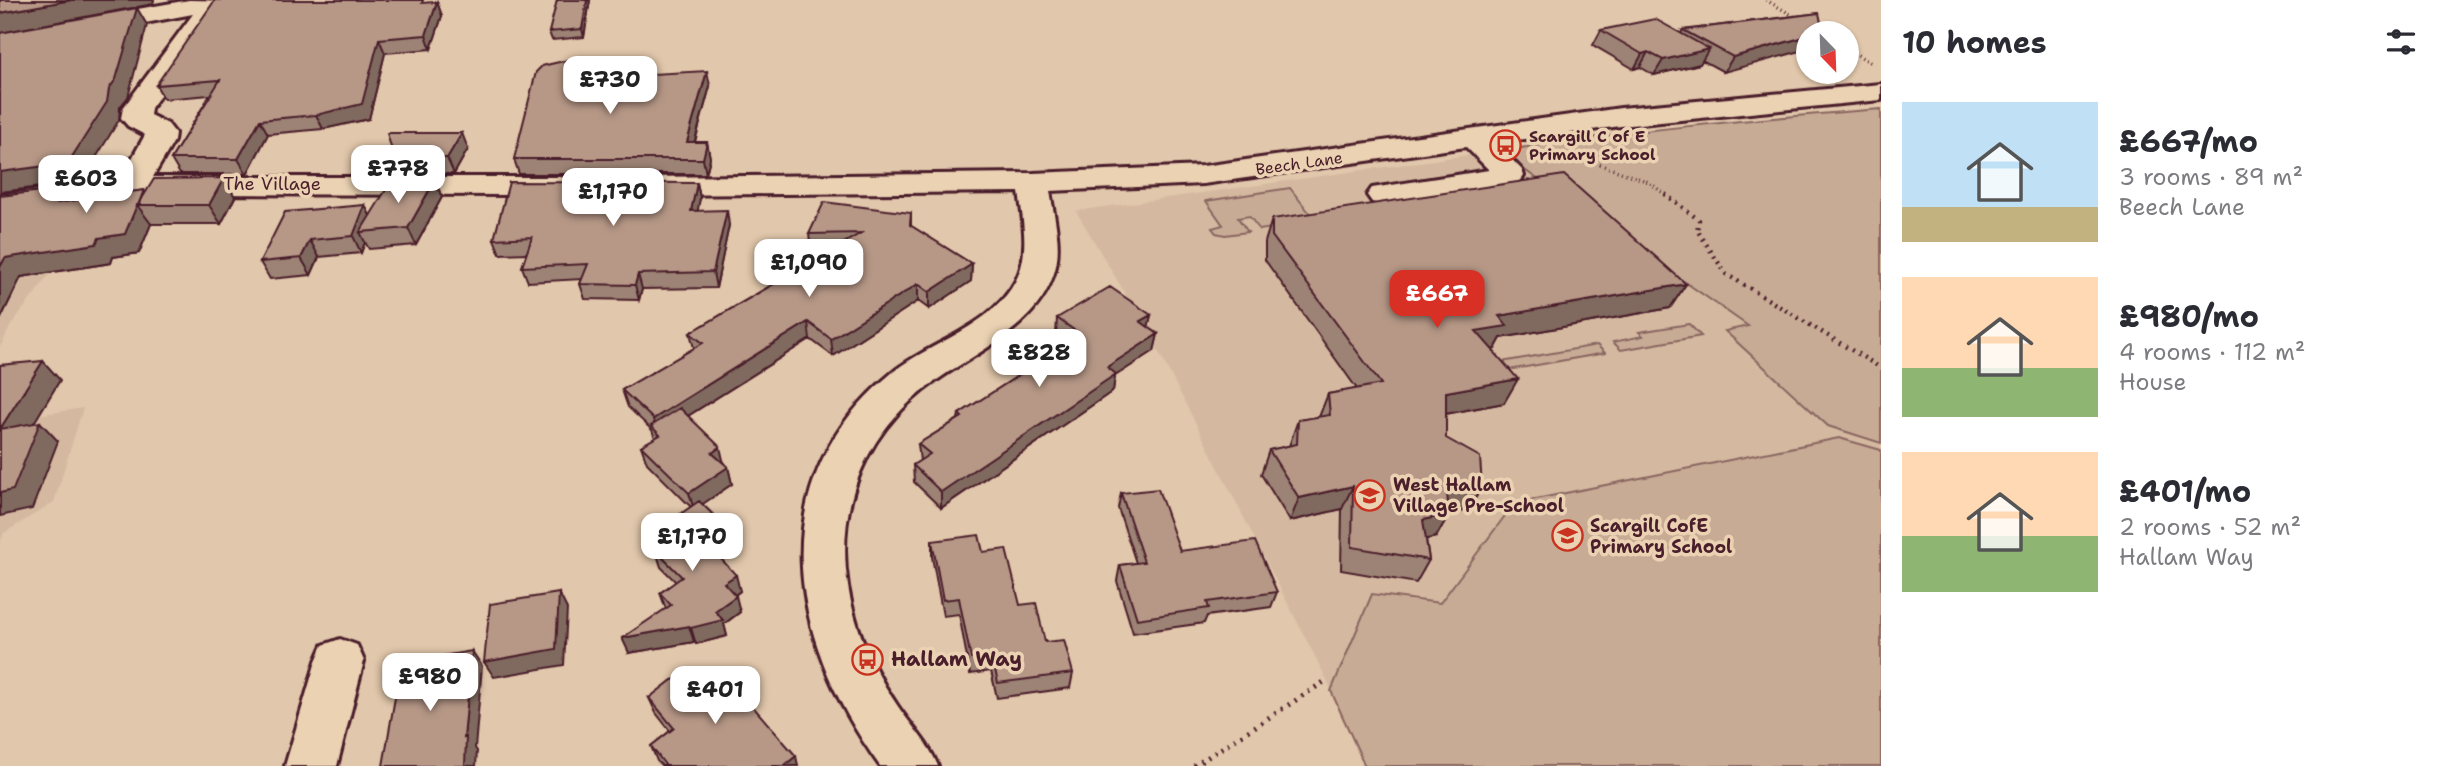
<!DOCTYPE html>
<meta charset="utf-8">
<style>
:root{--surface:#fff;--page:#f7f7f7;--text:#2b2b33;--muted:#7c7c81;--accent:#d93025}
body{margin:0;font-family:"Shantell Sans",sans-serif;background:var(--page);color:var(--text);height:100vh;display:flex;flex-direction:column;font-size:26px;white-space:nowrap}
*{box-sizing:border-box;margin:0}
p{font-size:23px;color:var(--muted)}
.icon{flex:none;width:38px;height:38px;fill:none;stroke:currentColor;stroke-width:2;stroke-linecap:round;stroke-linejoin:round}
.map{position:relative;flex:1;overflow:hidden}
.drawer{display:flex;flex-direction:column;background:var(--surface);width:560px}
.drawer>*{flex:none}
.needle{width:46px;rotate:157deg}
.tools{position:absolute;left:1796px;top:21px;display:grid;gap:14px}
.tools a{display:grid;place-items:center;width:63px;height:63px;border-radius:50%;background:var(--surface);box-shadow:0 2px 5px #0004;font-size:35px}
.price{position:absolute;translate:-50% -60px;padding:0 16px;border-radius:14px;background:#fff;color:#222;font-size:23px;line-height:46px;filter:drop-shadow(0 2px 4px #0008)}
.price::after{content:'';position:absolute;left:50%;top:42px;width:21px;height:16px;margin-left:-10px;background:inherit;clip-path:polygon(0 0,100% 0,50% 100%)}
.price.active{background:var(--accent);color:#fff}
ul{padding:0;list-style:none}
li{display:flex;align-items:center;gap:21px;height:175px;padding:0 21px}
li span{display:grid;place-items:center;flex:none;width:196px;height:140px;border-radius:0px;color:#555}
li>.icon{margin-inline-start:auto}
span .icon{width:84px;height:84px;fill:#fffc;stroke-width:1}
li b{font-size:30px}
h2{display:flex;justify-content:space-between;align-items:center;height:84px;padding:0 21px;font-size:30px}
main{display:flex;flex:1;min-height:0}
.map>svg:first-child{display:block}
</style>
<main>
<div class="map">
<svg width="1881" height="766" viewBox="0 0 1881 766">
<rect width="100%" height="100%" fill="#e1c7ab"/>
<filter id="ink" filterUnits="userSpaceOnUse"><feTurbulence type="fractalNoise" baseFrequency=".0143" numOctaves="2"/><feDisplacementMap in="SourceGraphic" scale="14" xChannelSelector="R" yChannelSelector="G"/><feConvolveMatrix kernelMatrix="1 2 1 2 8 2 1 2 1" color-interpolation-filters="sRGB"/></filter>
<g filter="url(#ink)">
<path fill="#d4b9a0" d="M1469,155L1480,158L1502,155L1881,392V766H1365L1327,680L1175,383L1148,332L1076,211Z
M0,219L52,271L11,325L0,347Z
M83,408L54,502L4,533L0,543V421Z"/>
<path fill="#c8ab95" stroke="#896560" stroke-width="2" d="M1881,109V443L1828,426L1725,331L1748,326L1503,155L1502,151C1628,130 1754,119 1881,109Z
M1290,188L1322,229L1277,227L1260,230L1249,216L1238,218L1248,232L1225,235L1216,233L1212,228L1223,225L1206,201Z
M1689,324L1701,336L1621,350L1613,342L1643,336L1639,332Z
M1597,345L1605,353L1503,371L1496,363Z
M1839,438L1881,450V766H1365L1331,691L1372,594L1440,603L1513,505L1521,502Z"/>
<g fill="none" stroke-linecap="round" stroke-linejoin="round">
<defs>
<path id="minor" d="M189,0L237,1L234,6L222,9L151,108L150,115L168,124L175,133L174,141L153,177H560L571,179L576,186L571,193L560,195L192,194L131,197L0,215V195L120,180L145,135L128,126L121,118L123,108L193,14L92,33L83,30L79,25L83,20L92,17Z
M1881,84V100L1621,126L1496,143L1522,170L1524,176L1519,183L1383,205L1372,202L1367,195L1372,188L1489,170L1466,147L1203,184L1050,191C1054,216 1062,244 1055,270C1039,326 980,350 937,380C854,437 827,529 857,624C866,652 880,680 897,705C911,726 928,742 938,766H880C789,639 758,482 893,372C932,341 992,327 1016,280C1030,253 1023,220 1019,192L645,195L634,193L629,186L634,179L645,177L1033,173L1203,166L1621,108Z
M340,639L357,645L364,661L337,766H285L316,661L323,645Z"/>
</defs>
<use href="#minor" stroke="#4a1f2b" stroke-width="6"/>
<path stroke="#4a1f2b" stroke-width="3.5" stroke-dasharray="1 3.5" stroke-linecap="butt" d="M1766,0L1797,18
M1846,48L1871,63
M1570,154L1649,182L1667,196"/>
<path stroke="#4a1f2b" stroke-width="4.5" stroke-dasharray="2 5" stroke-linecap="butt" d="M1665,194L1699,220L1697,230L1726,274L1881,368"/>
<path stroke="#4a1f2b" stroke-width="5" stroke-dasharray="2 6" stroke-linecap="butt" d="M1194,766L1327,680"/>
<use href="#minor" fill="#ebd2b3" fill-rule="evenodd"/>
</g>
<path fill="#9d8374" stroke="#4a1f2b" stroke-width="2" d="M590,0L584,37L552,40L549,32Z
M437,2L442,16L431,49L385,53L369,119L323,129L268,134L247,174H180L171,159L210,95L164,99L156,85L425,3Z
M1819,13L1724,72L1702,60L1700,64L1654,75L1640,67L1634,69L1593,45L1601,30L1681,33L1683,30Z
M585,72L584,78L710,86L695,142H707L710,158L706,174H519L514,159Z
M468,149L454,174H401L394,158Z
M224,178L235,197L221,224H151L139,253L113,257L111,263L21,277L0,320V196L51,190L56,196L61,195L66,202L144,190L145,192Z
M697,183L700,198L697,211L729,225L716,288L642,289L639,300L585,299L580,284L582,279L528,282L522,267L527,253L500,254L494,239Z
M442,197L416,245L369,249L365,242L361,253L319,257L311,275L270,279L260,262L365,205L370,216Z
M911,213V226L972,264L971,281L929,309L918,301L833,356L810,339L688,416L728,467L732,484L702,504L730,531L734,547L720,558L740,591L735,595L740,612L724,624L727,636L696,644L694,642L629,653L666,609L660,593L676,582L661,567L656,551L665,544L659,529L691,507L647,463L641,446L655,438L652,430L628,407L622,390L694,348L690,333L831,250L811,251L809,234Z
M1272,219L1686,284L1670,308L1501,338L1495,349L1492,350L1504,403L1446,414V438L1482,487L1468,510L1449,514L1436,537L1426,539L1429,560L1416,583L1341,570L1342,509L1290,521L1261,474L1269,450L1289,446L1298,420L1319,417L1328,394L1357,389L1265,260V242Z
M1151,315L1148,327L1158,334L1154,351L1115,376L1113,391L941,508L914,482L913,465L920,461L918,444L958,419L959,414L1067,344L1056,335L1057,318Z
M1121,493L1180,551L1277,592L1271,607L1207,616L1204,623L1133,633L1117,581L1120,565L1136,563L1118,508Z
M932,541L983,552L1045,642L1073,673L1070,688L997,698L991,671L970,674L959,614L943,616L932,557Z
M649,698L798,766H662L657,761L651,746L670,731L656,713Z"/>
<path fill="#806a5e" stroke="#4a1f2b" stroke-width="2" d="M71,0H154L153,4L0,33V13Z
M587,0H590L584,37L582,29Z
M437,2L442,16L431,49L426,35Z
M137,8L147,25L128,97L120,107L119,120L81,182L0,192V172L109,89Z
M1808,36V49L1724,72L1733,57Z
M379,39L385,53L369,119L323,129L316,115Z
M1709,49L1700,64L1654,75L1663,60Z
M1648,52L1640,67L1634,69L1642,54Z
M581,57L585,72L582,93L578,78Z
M707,71L710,86L690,158L687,142Z
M260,120L268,134L247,174L238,159Z
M462,133L468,149L454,174L447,158Z
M707,142L710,158L706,174L703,159Z
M224,178L235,197L221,224L209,205Z
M435,180L442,197L416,245L408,228Z
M697,183L700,198L695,226L691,211Z
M51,190L59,199L61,195L75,214L46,197Z
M137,205L151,224L139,253L113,257L111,263L21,277L0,320V267L5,258L99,238Z
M365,205L373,222L360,232L365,242L361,253L353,236Z
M727,210L729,225L716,288L713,272Z
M310,240L319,257L311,275L301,258Z
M972,264L971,281L929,309V292Z
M638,274L642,289L639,300L635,285Z
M918,284V301L833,356L831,339Z
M1686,284L1670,308L1501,338L1495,349L1464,355L1476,331L1499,316Z
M1151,315L1147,332L1140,321Z
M808,322L810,339L659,434L657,432L653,419Z
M1158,334L1154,351L1115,376L1113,391L941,508V492L1107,367Z
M43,361L60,380L18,449L0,429Z
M1518,379L1504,403L1434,416L1446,392Z
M40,422L58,441L32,509L0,516V493Z
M720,447L724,464L712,453Z
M728,467L732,484L694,510L689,493Z
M1353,486L1342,509L1290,521L1299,498Z
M1482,487L1468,510L1434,517L1447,493Z
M1449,514L1436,537L1410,543L1423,520Z
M730,531L734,547L714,562L709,546Z
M736,575L740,591L729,599L724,583Z
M559,593L567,609L564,665L494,677L484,662Z
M736,596L740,612L724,624L727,636L696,644L691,628Z
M689,626L694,642L629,653L622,638Z
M472,651L482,666L475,748L477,751L476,766H465L464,738Z
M796,756L798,766H785V765Z"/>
<path fill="#b79887" stroke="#4a1f2b" stroke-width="2" d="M0,0H71L0,13Z
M215,0H423L422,3L437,2L426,35L379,39L362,104L316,115L260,120L238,159H171L220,80L156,85Z
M557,0H587L582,29L549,32Z
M137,8L116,79L109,89L107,102L68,163L0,172V33Z
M1819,13L1823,32L1818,33H1808V36L1733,57L1683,30Z
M1655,19L1709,49L1663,60L1648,52L1642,54L1601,30Z
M581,57L578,78L707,71L687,142H707L703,159H514L536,72L542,66Z
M387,133H462L447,158H394Z
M1564,175L1686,284L1499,316L1507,326L1476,331L1518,379L1446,392V438L1480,457L1482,487L1447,493L1449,514L1423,520L1429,560L1352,547L1353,486L1299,498L1269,450L1297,444L1298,420L1330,415L1328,394L1381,384L1272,236V219Z
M224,178L209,205H137L125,234L99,238L96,244L5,258L0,267V196L51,190L46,197L61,195L57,203L144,190L138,205L154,179Z
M392,180H435L408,228L360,232Z
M509,182L697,183L691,211L727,210L713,272L638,274L635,285L580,284L588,264L522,267L532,237L494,239Z
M824,202L911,213L910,225L972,264L929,292L918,284L831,339L808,322L653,419L622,390L703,343L690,333L861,233L809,234Z
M365,205L353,236L310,240L301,258L260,262L285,212Z
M1110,287L1151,315L1140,321L1158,334L1107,367L1116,374L941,492L913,465L930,454L918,444L962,417L959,414L1081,335L1057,318Z
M43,361L0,429V365Z
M680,408L720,447L712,453L728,467L689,493L641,446L660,435L651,426Z
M40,422L13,490L0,493V429Z
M1158,489L1180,551L1255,541L1277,592L1207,602L1209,608L1137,619L1120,565L1144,562L1121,493Z
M699,501L730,531L709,546L736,575L724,583L736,596L715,611L723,620L691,628L689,626L622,638L671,605L660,593L682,577L656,551L671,540L659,529Z
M979,535L983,552L1006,549L1020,605L1036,603L1045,642L1064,640L1073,673L998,683L992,656L971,659L959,598L943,600L932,541Z
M559,593L556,649L484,662L490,604Z
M472,651L464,738L466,737L465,766H383L401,663Z
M719,668L796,756L785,765V766H666L651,746L674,728L649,698L672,680Z"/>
</g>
<defs>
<symbol id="bus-ring" viewBox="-11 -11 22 22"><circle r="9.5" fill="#ebd2b3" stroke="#c8321e" stroke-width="1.5"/><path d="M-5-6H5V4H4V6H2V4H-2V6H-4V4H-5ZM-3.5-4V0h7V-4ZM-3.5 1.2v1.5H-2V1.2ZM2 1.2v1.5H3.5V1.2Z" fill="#c8321e"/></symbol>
<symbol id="school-ring" viewBox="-11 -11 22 22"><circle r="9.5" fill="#ebd2b3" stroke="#c8321e" stroke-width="1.5"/><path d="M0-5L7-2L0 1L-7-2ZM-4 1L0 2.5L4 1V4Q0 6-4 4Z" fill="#c8321e"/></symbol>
</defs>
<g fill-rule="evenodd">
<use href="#bus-ring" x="1488" y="128" width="35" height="35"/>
<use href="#school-ring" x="1352" y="478" width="35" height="35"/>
<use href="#school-ring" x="1550" y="518" width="35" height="35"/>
<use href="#bus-ring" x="850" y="642" width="35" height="35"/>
</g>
<g text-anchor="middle" stroke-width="7" stroke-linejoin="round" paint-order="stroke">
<g font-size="16" font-weight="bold" fill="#4a1f2b" stroke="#ebd2b3" text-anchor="start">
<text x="1529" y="142">Scargill C of E<tspan x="1529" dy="18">Primary School</tspan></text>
</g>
<g font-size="16" fill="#4a1f2b" stroke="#ebd2b3">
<text transform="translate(1299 163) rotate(-8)" y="6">Beech Lane</text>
</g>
<g font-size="18" fill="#4a1f2b" stroke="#ebd2b3">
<text x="272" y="190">The Village</text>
</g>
<g font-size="18" font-weight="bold" fill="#4a1f2b" stroke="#ebd2b3" text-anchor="start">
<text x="1393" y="491">West Hallam<tspan x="1393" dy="21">Village Pre-School</tspan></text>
<text x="1590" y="532">Scargill CofE<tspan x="1590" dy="21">Primary School</tspan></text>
</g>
<g font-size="21" font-weight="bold" fill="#4a1f2b" stroke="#ebd2b3" text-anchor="start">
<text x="891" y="666">Hallam Way</text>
</g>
</g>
</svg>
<div class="tools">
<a><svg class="needle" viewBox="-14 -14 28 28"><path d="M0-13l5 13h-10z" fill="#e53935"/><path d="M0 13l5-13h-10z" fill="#7c7c81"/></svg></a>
</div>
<b class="price" style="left:610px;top:116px">£730</b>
<b class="price" style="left:398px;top:205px">£778</b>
<b class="price" style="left:86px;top:215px">£603</b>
<b class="price" style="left:613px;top:228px">£1,170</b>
<b class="price" style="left:809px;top:299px">£1,090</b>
<b class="price active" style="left:1437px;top:330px">£667</b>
<b class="price" style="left:1039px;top:389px">£828</b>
<b class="price" style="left:692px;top:573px">£1,170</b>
<b class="price" style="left:430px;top:713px">£980</b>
<b class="price" style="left:715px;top:726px">£401</b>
</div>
<section class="drawer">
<h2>10 homes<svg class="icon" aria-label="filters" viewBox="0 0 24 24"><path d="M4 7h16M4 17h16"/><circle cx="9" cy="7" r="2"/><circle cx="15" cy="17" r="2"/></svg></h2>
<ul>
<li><span style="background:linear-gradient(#bfe0f5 75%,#c2b280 0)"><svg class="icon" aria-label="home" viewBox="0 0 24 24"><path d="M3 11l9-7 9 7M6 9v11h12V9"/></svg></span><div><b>£667/mo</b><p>3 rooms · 89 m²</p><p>Beech Lane</p></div></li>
<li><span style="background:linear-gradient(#ffd9b3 65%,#8fb573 0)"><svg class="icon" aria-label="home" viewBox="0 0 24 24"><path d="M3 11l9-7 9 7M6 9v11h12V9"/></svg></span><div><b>£980/mo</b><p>4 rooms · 112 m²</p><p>House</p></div></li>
<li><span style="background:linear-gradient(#ffd9b3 60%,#8fb573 0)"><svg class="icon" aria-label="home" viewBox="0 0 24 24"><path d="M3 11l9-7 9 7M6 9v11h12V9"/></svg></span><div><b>£401/mo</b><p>2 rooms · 52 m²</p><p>Hallam Way</p></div></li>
</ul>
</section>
</main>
